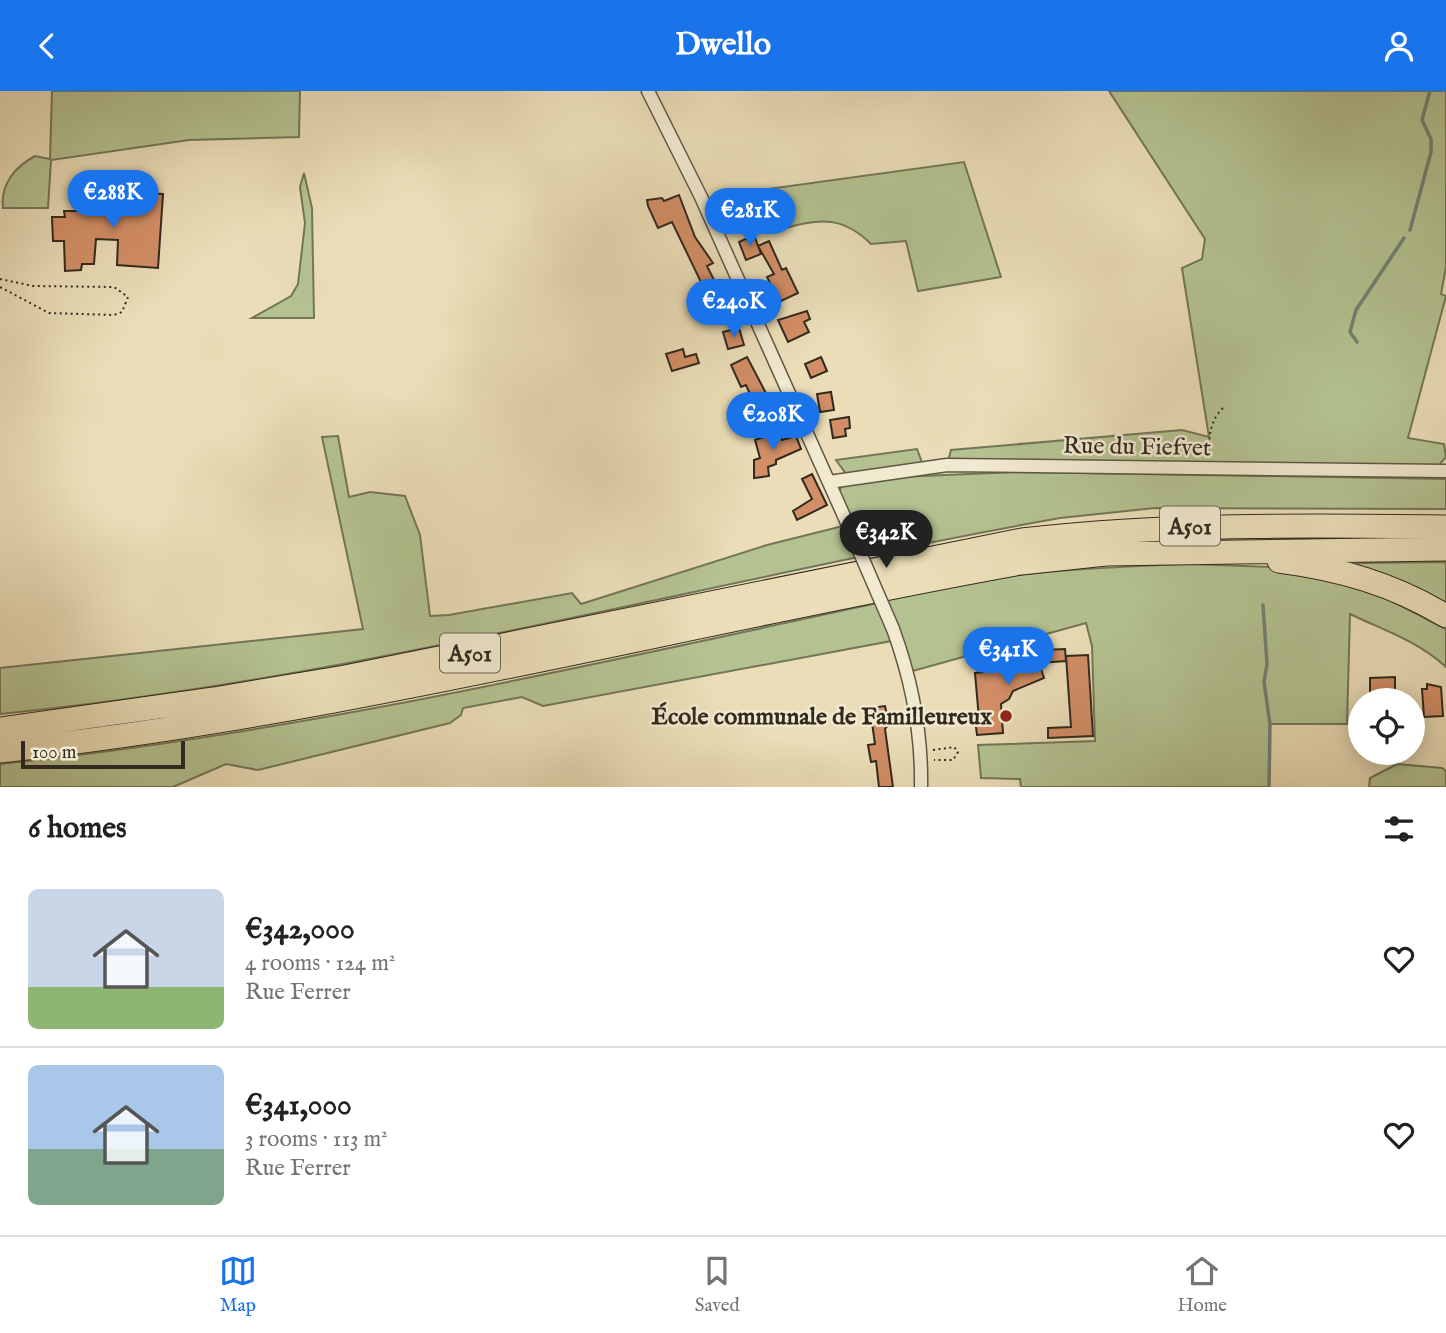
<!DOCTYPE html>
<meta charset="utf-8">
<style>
:root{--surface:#fff;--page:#f2f2f2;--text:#202124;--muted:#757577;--line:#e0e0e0;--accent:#1a73e8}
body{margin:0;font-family:"IM FELL English",serif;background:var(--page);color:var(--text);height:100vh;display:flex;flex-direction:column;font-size:26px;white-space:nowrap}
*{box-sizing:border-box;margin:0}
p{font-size:23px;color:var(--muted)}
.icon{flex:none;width:38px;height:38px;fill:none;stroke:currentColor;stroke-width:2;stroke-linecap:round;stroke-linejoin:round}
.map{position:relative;height:696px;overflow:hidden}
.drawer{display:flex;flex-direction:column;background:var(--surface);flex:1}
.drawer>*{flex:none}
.tools{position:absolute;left:1348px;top:597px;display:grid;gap:14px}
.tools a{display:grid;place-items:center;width:77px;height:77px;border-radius:50%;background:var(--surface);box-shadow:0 4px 18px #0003;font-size:35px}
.scale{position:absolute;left:21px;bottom:18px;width:164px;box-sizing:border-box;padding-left:7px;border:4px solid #322a1f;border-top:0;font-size:19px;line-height:24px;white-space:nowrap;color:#322a1f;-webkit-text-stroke:5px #f1e9d0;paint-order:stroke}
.price{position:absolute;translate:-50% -60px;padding:0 16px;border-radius:24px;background:var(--accent);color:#fff;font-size:23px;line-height:46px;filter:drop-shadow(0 2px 4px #0008)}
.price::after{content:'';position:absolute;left:50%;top:42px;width:21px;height:16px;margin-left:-10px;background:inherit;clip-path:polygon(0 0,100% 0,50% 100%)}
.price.selected{background:#222;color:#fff}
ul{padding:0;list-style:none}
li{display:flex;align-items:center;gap:21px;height:175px;padding:0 28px}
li+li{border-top:2px solid var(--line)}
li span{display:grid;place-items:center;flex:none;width:196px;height:140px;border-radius:10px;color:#555}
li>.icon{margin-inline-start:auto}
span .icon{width:84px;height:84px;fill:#fffc;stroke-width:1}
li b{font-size:30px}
h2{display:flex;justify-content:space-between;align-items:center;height:84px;padding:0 28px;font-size:30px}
header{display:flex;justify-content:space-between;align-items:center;height:91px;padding:0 28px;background:var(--accent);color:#fff;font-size:32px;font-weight:700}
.tabs{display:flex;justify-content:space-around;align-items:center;height:98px;border-top:2px solid var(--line);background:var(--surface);font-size:19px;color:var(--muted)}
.tabs a{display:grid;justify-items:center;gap:4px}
.tabs .selected{color:var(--accent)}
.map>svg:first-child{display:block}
</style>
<header><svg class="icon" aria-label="back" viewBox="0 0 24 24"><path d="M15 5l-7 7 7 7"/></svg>Dwello<svg class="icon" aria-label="person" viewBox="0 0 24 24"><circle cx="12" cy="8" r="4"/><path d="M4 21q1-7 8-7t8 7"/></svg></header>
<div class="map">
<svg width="1446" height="696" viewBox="0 0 1446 696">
<rect width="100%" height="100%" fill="#eaddb7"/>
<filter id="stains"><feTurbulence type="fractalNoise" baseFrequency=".00286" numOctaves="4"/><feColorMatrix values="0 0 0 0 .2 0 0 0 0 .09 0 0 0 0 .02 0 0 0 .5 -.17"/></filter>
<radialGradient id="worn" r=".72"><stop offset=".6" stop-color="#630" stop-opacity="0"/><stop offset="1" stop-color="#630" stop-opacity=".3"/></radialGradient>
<path fill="#b4c291" stroke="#737658" stroke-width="2" d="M52,0H300L299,46L189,49L51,69L48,117H3C0,93 16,75 35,65L50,68Z
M1109,0H1446V176L1441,203L1446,205L1408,347L1444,353L1446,366L1433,381L947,374L951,359L1182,339L1209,346L1182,177L1202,168L1205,148Z
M964,71L1001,186L918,200L906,150L871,153C845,127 821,126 786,137L768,98Z
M304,82L312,117L314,227H252L291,205L298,193L305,132L300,96Z
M338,345L349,406L370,401L405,405L420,444L430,525L449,524L572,502L581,513L767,454L847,434L838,401L848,388L1020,381L1446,388V418L1155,417L1060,427C706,490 359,588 0,623V577L363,538L322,346Z
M917,358L924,377L849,387L836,369Z
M1446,471V513L1354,474L1361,472Z
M1188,473L1303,477L1384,506L1446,538V576C1418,550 1383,539 1350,523L1347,633H1270L1269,696H1021L1020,688L981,687L978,654L1095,650L1092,555L1086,532L909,581L897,549L543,615L522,606L463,617L461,624L450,632L258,679L226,673L173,696H0V673C297,642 590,574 882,511C979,481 1087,477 1188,473Z
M1397,673L1442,677L1446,680V696H1369L1370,687Z"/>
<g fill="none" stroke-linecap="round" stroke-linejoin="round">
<path stroke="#6f8274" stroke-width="3.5" d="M1410,139L1431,61V48L1422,29L1430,0
M1357,251L1350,241L1356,219L1404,147
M1263,514L1267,573L1264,591L1270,633L1269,696"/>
</g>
<path fill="#d28e66" stroke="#322a1f" stroke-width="2" d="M122,101L163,103L158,177L117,174L118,149L96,148L94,173H82L81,179L65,180L64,150H53L52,126H65L64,120H80V109H106V106H122Z
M679,104L695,146L713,172L707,175L726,213L714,218L672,131L658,137L648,115L647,109L662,107L664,110Z
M754,144L761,163L746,169L739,151Z
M769,150L782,179L786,177L798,202L779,211L767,186L774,183L758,155Z
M807,220L810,228L804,231L809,241L788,251L778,229Z
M739,237L744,254L728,258L723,241Z
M683,258L685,266L696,263L699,272L672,280L666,263Z
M747,266L768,306L754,312L746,294L741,296L731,274Z
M821,266L827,280L811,287L805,273Z
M831,301L834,319L820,321L817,303Z
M849,326L850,337L845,338L846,345L833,347L830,329Z
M779,341L782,349L796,345L801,358L776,369V373L768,376L769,385L754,387V369L760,367L755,349Z
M812,383L827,414L797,429L793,420L812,408L802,388Z
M1065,558L1066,570L1039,572L1044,587L1013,600L1009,608L1001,613L1003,642L977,644L975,628H979L975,582L1007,579L1005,575L1042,559Z
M1088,564L1093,645L1048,647V637L1071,636L1066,565Z
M1395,586V609H1377V601H1370V587Z
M1427,593L1441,596L1443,625L1424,626L1422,598H1427Z
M885,615L889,633L885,638L893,696H879L876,670L871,671L868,654L875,653L870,617Z"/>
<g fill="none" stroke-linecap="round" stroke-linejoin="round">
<defs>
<path id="street" d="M648,0L701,106L848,434
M829,391L947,374L1446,380
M893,538C912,590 922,640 921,696"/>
<path id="highway" d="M1279,470C1340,478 1393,493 1446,525
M0,638L214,608L345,586L1022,449C1163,433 1304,434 1446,436
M0,660C345,623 680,533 1021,472L1106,463L1446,458"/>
</defs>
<use href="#street" stroke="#605745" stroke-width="15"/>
<use href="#highway" stroke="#322a1f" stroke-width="25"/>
<path stroke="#322a1f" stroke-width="2" stroke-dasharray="2 3.5" stroke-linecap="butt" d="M0,188L33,195L114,196L128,206L122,221L114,224L49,222L0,196
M1209,365C1209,346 1209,331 1223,317
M933,659L954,656L958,661L953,669H934"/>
<use href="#street" stroke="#f1e9d0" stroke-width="12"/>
<use href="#highway" stroke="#eaddb7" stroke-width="23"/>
<defs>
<path id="street-bridge" d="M848,434L893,538"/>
</defs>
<use href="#street-bridge" stroke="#605745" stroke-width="15" stroke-linecap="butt"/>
<use href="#street-bridge" stroke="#f1e9d0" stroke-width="12"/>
</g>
<circle fill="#8f2418" stroke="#f1e9d0" stroke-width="2.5" cx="1006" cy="625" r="7"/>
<g text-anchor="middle" stroke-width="5" stroke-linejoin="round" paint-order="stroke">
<g fill="#f1e9d0" stroke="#6b6354" stroke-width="2">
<rect x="1160" y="415.5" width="60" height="39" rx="5"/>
<rect x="440" y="542.5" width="60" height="39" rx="5"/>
</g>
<g font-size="23" font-weight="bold" fill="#322a1f">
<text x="1190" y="443">A501</text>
<text x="470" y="570">A501</text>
</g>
<g font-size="24" fill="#322a1f" stroke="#f1e9d0">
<text transform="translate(1137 355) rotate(1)" y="8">Rue du Fiefvet</text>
</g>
<g font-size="24" font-weight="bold" fill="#322a1f" stroke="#f1e9d0" text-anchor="end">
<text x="992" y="633">École communale de Familleureux</text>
</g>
</g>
<rect width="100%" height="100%" filter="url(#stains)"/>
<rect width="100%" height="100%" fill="url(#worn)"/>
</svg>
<div class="tools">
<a><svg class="icon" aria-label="locate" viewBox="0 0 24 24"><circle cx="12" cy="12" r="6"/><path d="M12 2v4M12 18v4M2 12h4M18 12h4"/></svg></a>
</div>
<div class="scale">100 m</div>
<b class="price" style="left:113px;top:139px">€288K</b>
<b class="price" style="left:750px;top:157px">€281K</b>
<b class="price" style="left:734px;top:248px">€240K</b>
<b class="price" style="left:773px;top:361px">€208K</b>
<b class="price selected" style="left:886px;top:479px">€342K</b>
<b class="price" style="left:1008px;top:596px">€341K</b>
</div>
<section class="drawer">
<h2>6 homes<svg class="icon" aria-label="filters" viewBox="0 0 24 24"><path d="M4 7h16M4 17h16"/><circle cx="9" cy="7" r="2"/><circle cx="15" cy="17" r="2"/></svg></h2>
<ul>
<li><span style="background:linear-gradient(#c9d6e8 70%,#8fb573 0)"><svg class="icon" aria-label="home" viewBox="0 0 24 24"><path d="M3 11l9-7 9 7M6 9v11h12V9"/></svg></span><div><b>€342,000</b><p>4 rooms · 124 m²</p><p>Rue Ferrer</p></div><svg class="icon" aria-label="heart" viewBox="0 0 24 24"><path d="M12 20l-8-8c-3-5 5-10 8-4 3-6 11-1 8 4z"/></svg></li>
<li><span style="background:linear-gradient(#a9c7e8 60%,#7fa58c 0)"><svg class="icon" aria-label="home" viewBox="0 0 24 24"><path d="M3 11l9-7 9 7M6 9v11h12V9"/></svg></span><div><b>€341,000</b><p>3 rooms · 113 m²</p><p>Rue Ferrer</p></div><svg class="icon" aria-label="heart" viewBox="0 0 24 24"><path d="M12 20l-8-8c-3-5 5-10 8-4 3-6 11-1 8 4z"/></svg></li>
</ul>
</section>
<nav class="tabs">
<a class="selected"><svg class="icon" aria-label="map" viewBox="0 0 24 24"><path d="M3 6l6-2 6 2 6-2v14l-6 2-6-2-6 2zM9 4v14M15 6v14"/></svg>Map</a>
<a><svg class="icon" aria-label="saved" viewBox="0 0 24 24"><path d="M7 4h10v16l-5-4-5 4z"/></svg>Saved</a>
<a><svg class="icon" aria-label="home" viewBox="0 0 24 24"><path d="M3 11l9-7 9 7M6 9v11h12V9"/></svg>Home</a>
</nav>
